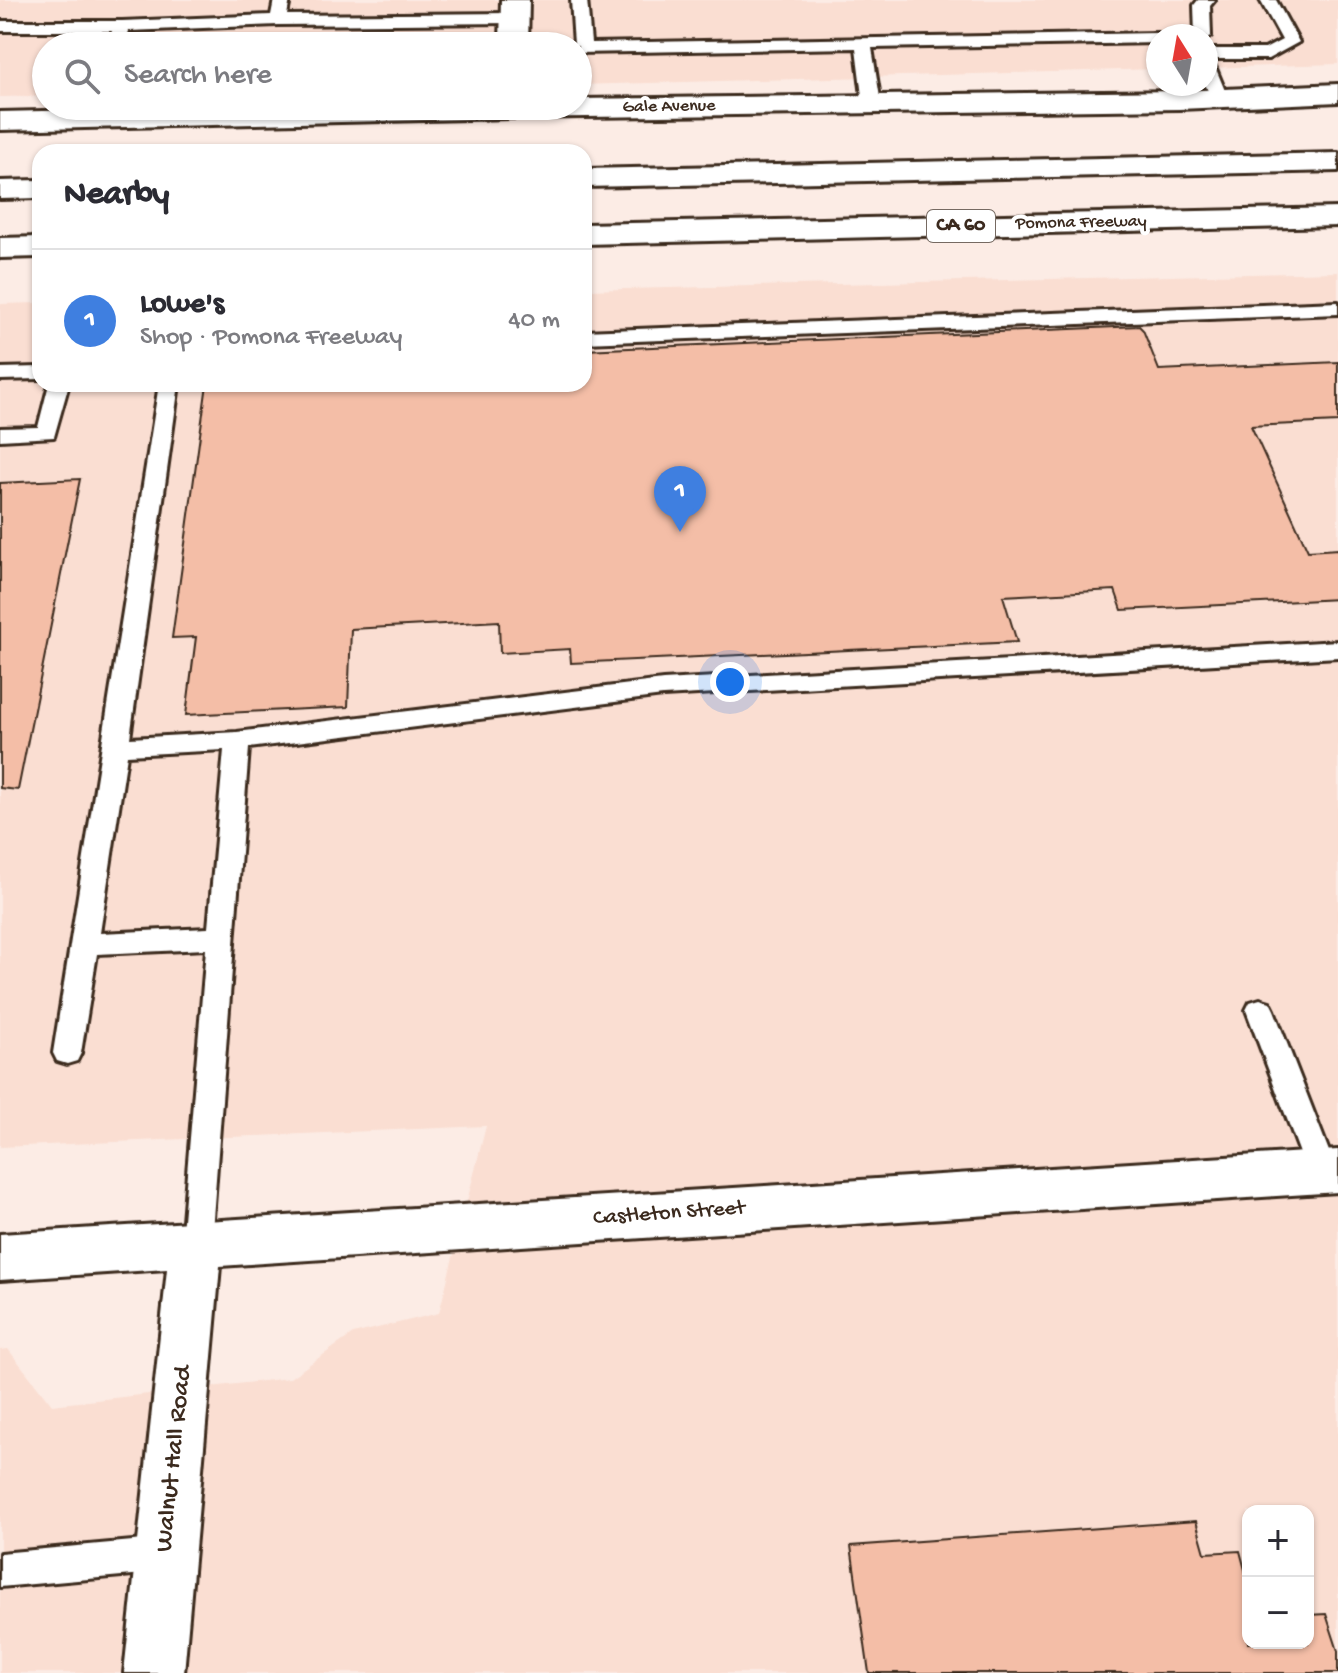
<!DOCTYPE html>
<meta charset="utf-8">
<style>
:root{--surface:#fff;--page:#f2f2f3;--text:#2b2b33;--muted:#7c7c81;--line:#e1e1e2;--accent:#b45309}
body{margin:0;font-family:"Gochi Hand",sans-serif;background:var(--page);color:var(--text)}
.controls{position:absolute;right:24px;bottom:24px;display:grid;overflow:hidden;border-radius:16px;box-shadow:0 2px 6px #0004}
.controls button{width:72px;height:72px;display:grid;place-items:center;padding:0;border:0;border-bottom:2px solid var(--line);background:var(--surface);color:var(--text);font:40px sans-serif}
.compass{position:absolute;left:1146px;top:24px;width:72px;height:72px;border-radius:50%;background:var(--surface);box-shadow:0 2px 6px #0004;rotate:349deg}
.you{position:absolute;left:730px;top:682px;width:28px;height:28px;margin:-20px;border:6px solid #fff;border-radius:50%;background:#1a73e8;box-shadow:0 0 0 12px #1a73e833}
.badge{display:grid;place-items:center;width:52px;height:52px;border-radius:50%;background:var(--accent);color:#fff;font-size:26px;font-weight:700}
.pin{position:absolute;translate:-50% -66px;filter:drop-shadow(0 2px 4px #0008)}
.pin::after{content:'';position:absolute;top:42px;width:28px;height:24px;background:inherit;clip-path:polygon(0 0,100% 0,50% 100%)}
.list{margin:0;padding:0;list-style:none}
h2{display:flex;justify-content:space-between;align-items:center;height:104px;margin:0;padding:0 32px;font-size:34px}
h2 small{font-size:26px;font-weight:400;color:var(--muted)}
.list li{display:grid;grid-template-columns:52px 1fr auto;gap:24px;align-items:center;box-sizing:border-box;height:144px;padding:0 32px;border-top:2px solid var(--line)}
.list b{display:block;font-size:30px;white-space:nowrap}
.list p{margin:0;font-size:26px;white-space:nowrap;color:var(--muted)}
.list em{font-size:26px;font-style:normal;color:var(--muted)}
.icon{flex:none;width:44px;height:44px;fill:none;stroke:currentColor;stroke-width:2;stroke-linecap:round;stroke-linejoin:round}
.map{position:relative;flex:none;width:1338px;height:1673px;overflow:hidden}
.search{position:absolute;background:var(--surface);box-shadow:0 2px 6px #0004;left:32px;top:32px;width:560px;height:88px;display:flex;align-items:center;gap:20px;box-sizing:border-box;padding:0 28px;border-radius:44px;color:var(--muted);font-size:30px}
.panel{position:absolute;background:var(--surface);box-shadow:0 2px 6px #0004;left:32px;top:144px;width:560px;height:248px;border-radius:24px}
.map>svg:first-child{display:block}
</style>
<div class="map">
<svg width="1338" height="1673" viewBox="0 0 1338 1673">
<rect width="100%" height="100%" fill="#fcece5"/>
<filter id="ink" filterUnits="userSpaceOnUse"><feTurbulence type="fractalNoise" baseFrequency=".0125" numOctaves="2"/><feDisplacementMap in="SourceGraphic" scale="16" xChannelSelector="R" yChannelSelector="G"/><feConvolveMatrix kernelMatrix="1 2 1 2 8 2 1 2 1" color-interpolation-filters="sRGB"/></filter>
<g filter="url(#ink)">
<path fill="#faded2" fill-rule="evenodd" d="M0,0h1338v64l-132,4v-32h-48v33l-580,16v-39h-532v50l-46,1z
M1338,272v1401h-1338v-323l8,-1 44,56 238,-27 63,-44 86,-21 47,-187 -486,21v-843l40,-1v81h544v-94zM1248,1511h60v132h-60z"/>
<path fill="#f4bea7" stroke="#3b2a1e" stroke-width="2" d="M1139,326l4,4 16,40 179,-8v60l-87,4 57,125 30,-2v50l-216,11 -7,-20 -112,6 14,46 -446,21 -1,-14 -70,4 -1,-32 -148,8 -3,78 -162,8 10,-78 -24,1 35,-254h377v-34z
M80,479l-62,311 -18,-2v-305z
M1196,1521l9,32 35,-2 8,30v62h60v-28l18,-1 12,37v22h-469l-18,-127z"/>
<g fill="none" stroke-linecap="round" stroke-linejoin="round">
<defs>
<path id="lane" d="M274,0h16l-3,15 227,-2 8,5 -8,5 -236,2 -149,6 -5,15h-16l4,-15h-112v-10h122l149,-6z
M571,0h16l4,43 567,-10 7,3h-7v7l-286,5 9,56 -9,5 -9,-5 -7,-56 -278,5v-7h-7l3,-2z
M1198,0h17l-5,6 1,30 -5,4v-4h-11l-1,-31z
M1260,0h16l23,42 -31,17h-62l8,5 14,34 -3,4h-12l-8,-18 1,-35h59l17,-9z
M1338,302v12l-754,29v-12z
M40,367v12l-40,1v-12z
M49,384h20l-15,53 -54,3v-12l38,-1z
M159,384h20l-49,354 107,-6 426,-52 675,-39v16l-675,39 -414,52 -38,496 -4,9 -11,4 -11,-4 -4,-9 25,-295 -109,5 -16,99 -4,8 -10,3 -10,-3 -4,-8zM224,750l-16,178 -108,5 27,-178z
M1260,999l10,3 4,8 63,162 -4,9 -11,4 -11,-4 -4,-9 -61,-162 4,-8z
M166,1538l12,5 5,12 -5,12 -12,5 -166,15v-34z"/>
<path id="street" d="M501,0h28l-1,46h-28z"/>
<path id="secondary" d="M1338,84v18l-159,7 -668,9 -511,12v-18l263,-6h315v-7l601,-8z
M1338,1150v42l-1118,74 -36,407h-60l43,-404 -167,11v-46z"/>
<path id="highway" d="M1338,153v18l-754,16v-18z
M40,180v18l-40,1v-18z
M1338,208v18l-754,18v-20z
M40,237v20l-40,1v-20z"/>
</defs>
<use href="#lane" stroke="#3b2a1e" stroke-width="6"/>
<use href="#street" stroke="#3b2a1e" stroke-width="6"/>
<use href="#secondary" stroke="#3b2a1e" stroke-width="6"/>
<use href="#highway" stroke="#3b2a1e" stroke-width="6"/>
<use href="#lane" fill="#fff" fill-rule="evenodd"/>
<use href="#street" fill="#fff" fill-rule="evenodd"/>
<use href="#secondary" fill="#fff" fill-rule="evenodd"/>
<use href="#highway" fill="#fff" fill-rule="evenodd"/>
</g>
</g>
<g text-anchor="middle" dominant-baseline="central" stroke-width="8" stroke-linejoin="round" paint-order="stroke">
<g font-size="18" fill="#3b2a1e" stroke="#fff">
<text transform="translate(669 107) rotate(-1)">Gale Avenue</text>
<text transform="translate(1081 223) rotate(-1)">Pomona Freeway</text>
</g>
<rect fill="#fff" stroke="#766a62" stroke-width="2" x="927" y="210" width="68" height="32" rx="6"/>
<g font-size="20" font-weight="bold" fill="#3b2a1e">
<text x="961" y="226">CA 60</text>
</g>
<g font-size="22" fill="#3b2a1e" stroke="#fff">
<text transform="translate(669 1214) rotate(-4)">Castleton Street</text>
</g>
<g font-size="26" fill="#3b2a1e" stroke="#fff">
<text transform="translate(175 1459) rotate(-84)">Walnut Hall Road</text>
</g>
</g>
</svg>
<div class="controls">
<button>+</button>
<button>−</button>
</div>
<svg class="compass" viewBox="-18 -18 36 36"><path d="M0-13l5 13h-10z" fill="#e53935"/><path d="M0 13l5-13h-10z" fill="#7c7c81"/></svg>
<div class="you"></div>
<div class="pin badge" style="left:680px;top:532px;background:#3f7fe0">1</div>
<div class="search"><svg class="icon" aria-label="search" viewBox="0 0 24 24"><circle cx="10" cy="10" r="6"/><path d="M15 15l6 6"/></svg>Search here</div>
<section class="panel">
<h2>Nearby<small></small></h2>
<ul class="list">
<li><span class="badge" style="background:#3f7fe0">1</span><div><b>Lowe's</b><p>Shop · Pomona Freeway</p></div><em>40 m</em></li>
</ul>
</section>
</div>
